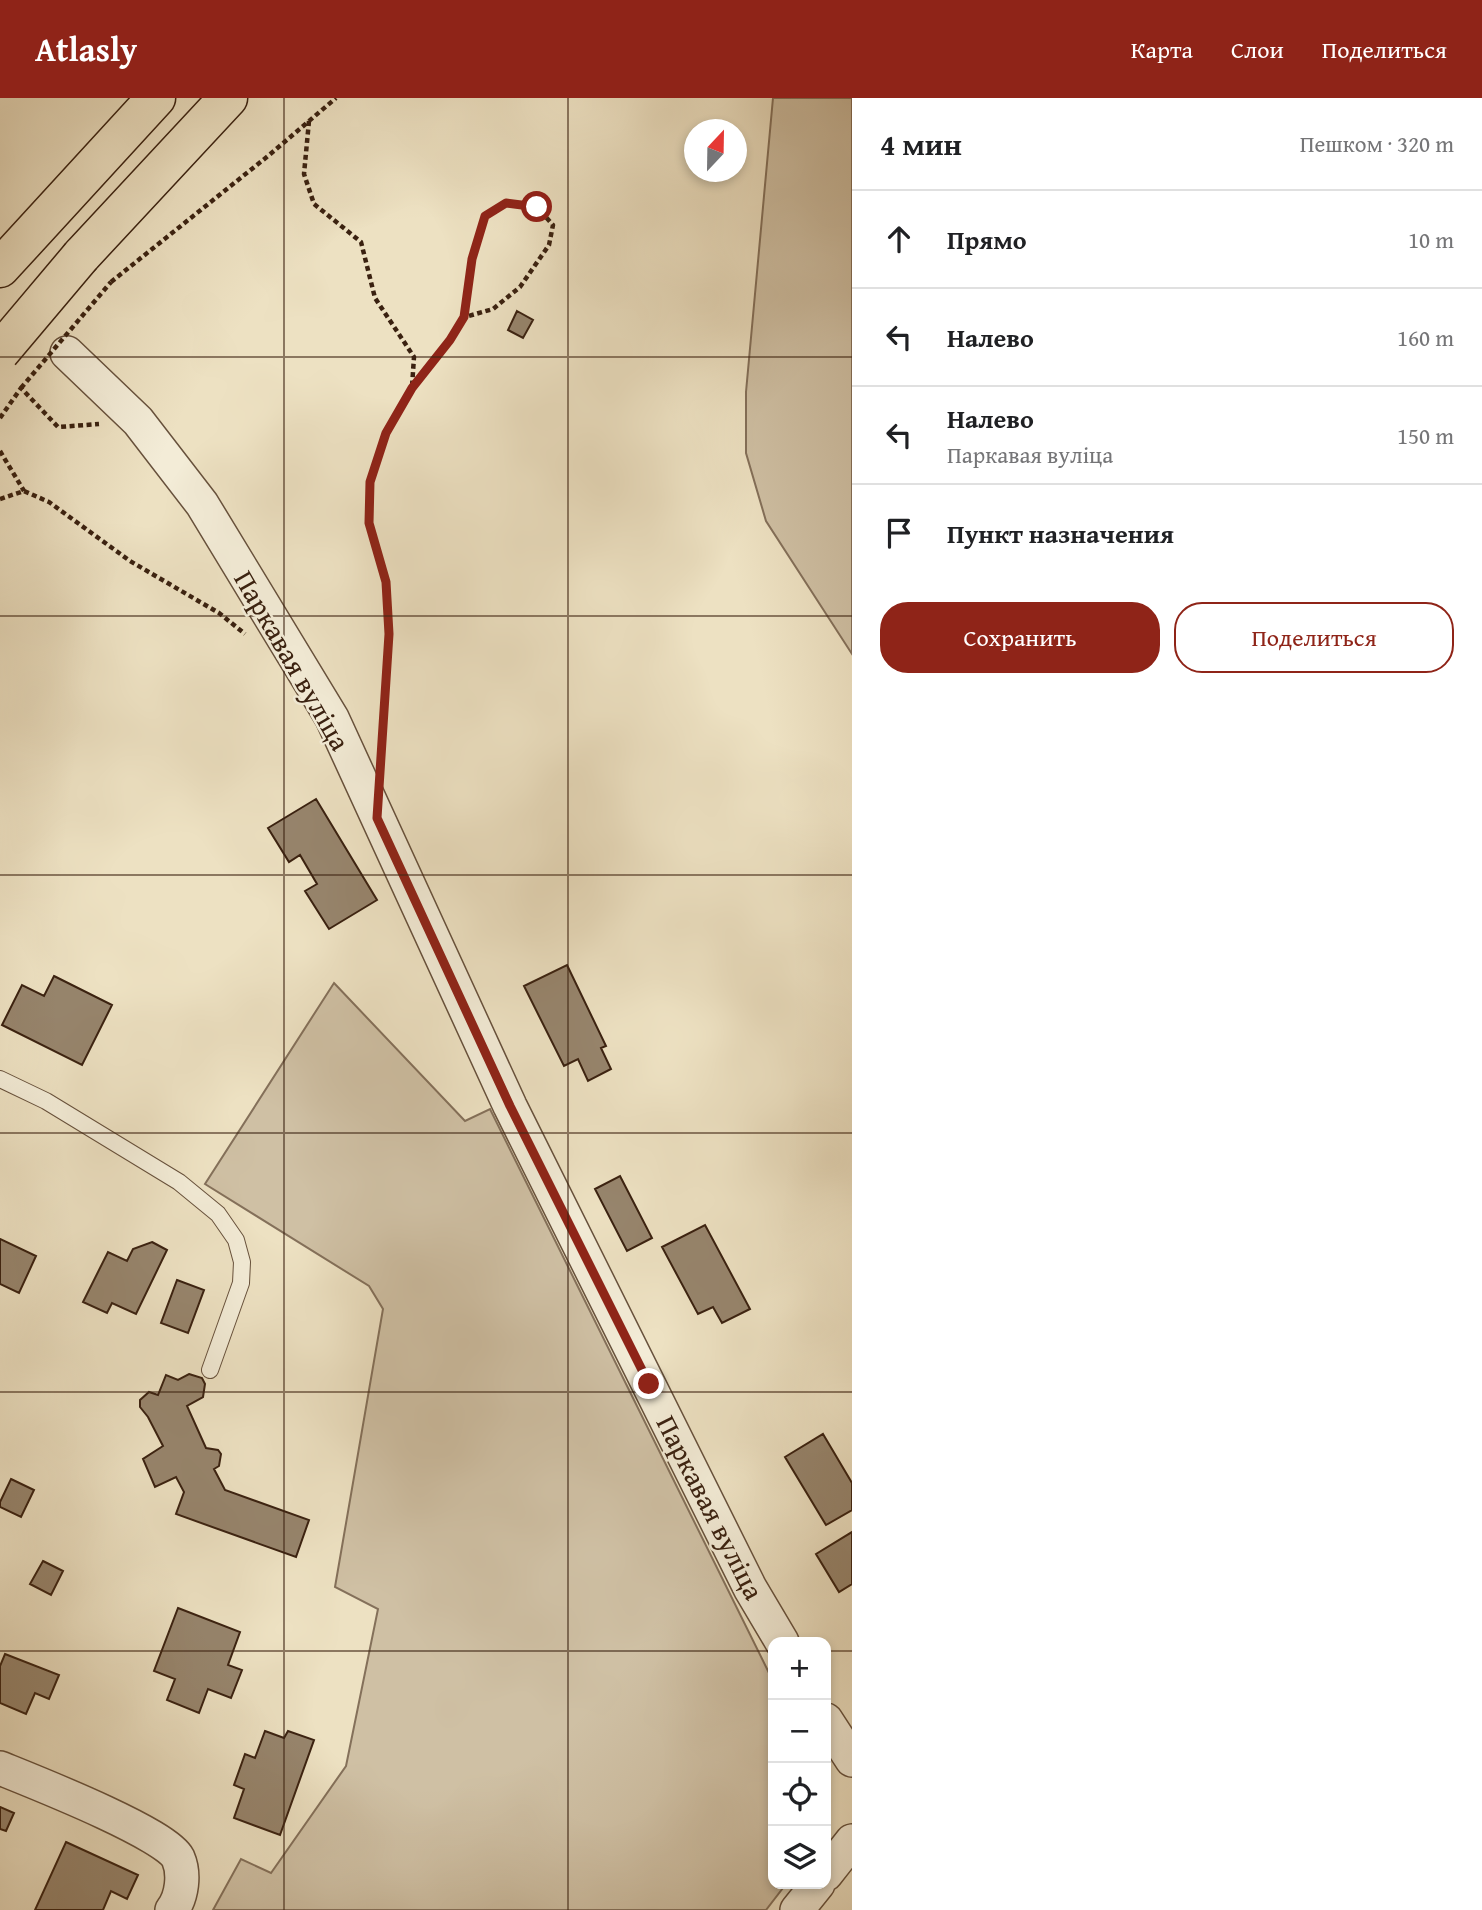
<!DOCTYPE html>
<html lang="ru">
<meta charset="utf-8">
<style>
:root{--surface:#fff;--page:#f6f6f6;--text:#202124;--muted:#757577;--line:#e0e0e0;--accent:#8f2418}
body{margin:0;font-family:"Gentium Book Plus",serif;background:var(--page);color:var(--text)}
.controls{position:absolute;right:21px;bottom:21px;display:grid;overflow:hidden;border-radius:14px;box-shadow:0 4px 10px #0003}
.controls button{width:63px;height:63px;display:grid;place-items:center;padding:0;border:0;border-bottom:2px solid var(--line);background:var(--surface);color:var(--text);font:35px sans-serif}
.compass{position:absolute;left:684px;top:21px;width:63px;height:63px;border-radius:50%;background:var(--surface);box-shadow:0 4px 10px #0003;rotate:22deg}
.stop{position:absolute;width:21px;height:21px;margin:-16px;border:5px solid #8f2418;border-radius:50%;background:#fff}
.stop.end{background:#8f2418;border-color:#fff;box-shadow:0 2px 7px #0008}
.list{margin:0;padding:0;list-style:none}
h2{display:flex;justify-content:space-between;align-items:center;height:91px;margin:0;padding:0 28px;font-size:30px}
h2 small{font-size:23px;font-weight:400;color:var(--muted)}
.list li{display:grid;grid-template-columns:46px 1fr auto;gap:21px;align-items:center;box-sizing:border-box;height:98px;padding:0 28px;border-top:2px solid var(--line)}
.list b{display:block;font-size:26px;white-space:nowrap}
.list p{margin:0;font-size:23px;white-space:nowrap;color:var(--muted)}
.list em{font-size:23px;font-style:normal;color:var(--muted)}
.actions{display:flex;gap:14px;padding:21px 28px}
.actions a{flex:1;padding:16px 0;border:2px solid var(--accent);border-radius:28px;text-align:center;font-size:24px;color:var(--accent)}
.actions .main{background:var(--accent);color:#fff}
.icon{flex:none;width:38px;height:38px;fill:none;stroke:currentColor;stroke-width:2;stroke-linecap:round;stroke-linejoin:round}
.map{position:relative;flex:none;width:852px;height:1812px;overflow:hidden}
header{display:flex;align-items:center;gap:42px;box-sizing:border-box;height:98px;padding:0 35px;background:var(--accent);color:#fff}
header strong{font-size:33px}
nav{display:flex;gap:38px;margin-inline-start:auto;font-size:24px}
main{display:flex}
aside{flex:1;background:var(--surface)}
.map>svg:first-child{display:block}
</style>
<header>
<strong>Atlasly</strong>
<nav><a>Карта</a><a>Слои</a><a>Поделиться</a></nav>
</header>
<main>
<div class="map">
<svg width="852" height="1812" viewBox="0 0 852 1812">
<rect width="100%" height="100%" fill="#ede1c2"/>
<filter id="stains"><feTurbulence type="fractalNoise" baseFrequency=".00286" numOctaves="4"/><feColorMatrix values="0 0 0 0 .2 0 0 0 0 .09 0 0 0 0 .02 0 0 0 .5 -.17"/></filter>
<radialGradient id="worn" r=".72"><stop offset=".6" stop-color="#630" stop-opacity="0"/><stop offset="1" stop-color="#630" stop-opacity=".3"/></radialGradient>
<path fill="#cfc0a4" stroke="#84705a" stroke-width="2" d="M773,0h79v556l-86,-133 -20,-68v-61z
M334,885l131,138 25,-12 283,572v203h13l-20,26h-553l28,-51 30,14 75,-107 32,-157 -43,-22 48,-278 -14,-23 -164,-102z"/>
<path fill="#97856d" stroke="#3a2110" stroke-width="2" d="M517,213l16,9 -10,18 -15,-8z
M316,701l61,101 -48,29 -24,-38 12,-7 -17,-29 -11,7 -21,-34z
M567,867l39,81 -5,2 10,21 -23,12 -10,-22 -14,7 -40,-80z
M54,878l58,29 -30,60 -80,-40 20,-40 22,11z
M620,1078l32,62 -25,13 -32,-62z
M705,1127l45,84 -28,14 -9,-16 -15,7 -36,-67z
M0,1141l36,17 -17,37 -19,-9z
M152,1144l15,8 -31,64 -24,-11 -5,10 -24,-11 25,-50 19,9 6,-12z
M177,1182l27,10 -16,43 -27,-10z
M189,1276l13,4 3,6 -2,13 -16,9 19,42 12,2 3,4 -2,12 -5,3 11,21 84,30 -13,37 -120,-43 8,-22 -8,-15 -21,10 -12,-28 20,-13 -15,-29 -8,-10v-7l9,-8 9,3 8,-20 12,5z
M823,1336l29,49v27l-26,15 -41,-68z
M11,1381l23,11 -13,27 -21,-10v-5z
M852,1434v52l-13,8 -23,-38z
M43,1463l20,10 -12,24 -21,-11z
M178,1510l62,24 -12,33 14,5 -11,28 -23,-9 -9,24 -32,-13 8,-21 -21,-8z
M5,1556l54,21 -10,24 -14,-6 -9,21 -26,-11v-37z
M265,1633l19,7 4,-7 26,9 -34,95 -46,-17 10,-29 -10,-4 11,-31 10,4z
M0,1709l14,6 -8,18 -6,-2z
M66,1744l72,33 -11,24 -16,-8 -8,19h-68z"/>
<g fill="none" stroke-linecap="round" stroke-linejoin="round">
<defs>
<path id="service" d="M0,981l46,22 133,81 39,32 18,26 6,22 -1,21 -31,87"/>
<path id="minor" d="M67,255l71,68 64,83 130,214 178,388 240,482 32,54
M826,1622l26,40
M0,1670c32,13 165,65 178,90 7,16 4,39 -6,52
M826,1776l26,-33
M797,1812l21,-26"/>
<path id="trunk" d="M81,158l147,-158
M0,170l156,-170"/>
</defs>
<use href="#service" stroke="#67513c" stroke-width="18"/>
<use href="#minor" stroke="#67513c" stroke-width="36"/>
<use href="#trunk" stroke="#3a2110" stroke-width="41"/>
<path stroke="#3a2110" stroke-width="4.5" stroke-dasharray="5 3.5" stroke-linecap="butt" d="M309,23l-5,53 10,30 47,38 14,56 39,59 -2,30
M111,184l157,-126 68,-58
M0,320l21,-30 37,39 41,-3
M0,353l24,40
M0,401l24,-8 25,11 81,59 89,52 26,21
M382,653l7,-117 -3,-52 -17,-59 1,-41 16,-49 26,-45 38,-48 15,-23 7,-58 13,-43 21,-13 31,4 16,18 -4,20 -29,42 -27,22 -28,8"/>
<use href="#service" stroke="#f3ecd7" stroke-width="16"/>
<use href="#minor" stroke="#f3ecd7" stroke-width="33"/>
<use href="#trunk" stroke="#ede1c2" stroke-width="38"/>
<defs>
<path id="trunk-bridge" d="M0,254l81,-96"/>
</defs>
<use href="#trunk-bridge" stroke="#3a2110" stroke-width="41" stroke-linecap="butt"/>
<path stroke="#3a2110" stroke-width="4.5" stroke-dasharray="5 3.5" stroke-linecap="butt" d="M21,290l90,-106"/>
<use href="#trunk-bridge" stroke="#ede1c2" stroke-width="38"/>
</g>
<g fill="none" stroke-linecap="round" stroke-linejoin="round">
<path stroke="#8f2418" stroke-width="9" d="M537,109l-31,-4 -21,13 -13,43 -8,58 -14,23 -38,48 -26,45 -16,49 -1,41 17,59 3,52 -12,184 133,288 139,278"/>
</g>
<path fill="none" stroke="#3a2110" stroke-width="2" stroke-opacity="0.55" d="M284,0v1812M568,0v1812M0,259h852M0,518h852M0,777h852M0,1035h852M0,1294h852M0,1553h773M826,1553h26"/>
<g text-anchor="middle" dominant-baseline="central" stroke-width="5" stroke-linejoin="round" paint-order="stroke">
<g font-size="28" fill="#3a2110" stroke="#f3ecd7">
<text transform="translate(293 562) rotate(60)">Паркавая вуліца</text>
<text transform="translate(711 1409) rotate(63)">Паркавая вуліца</text>
</g>
</g>
<rect width="100%" height="100%" filter="url(#stains)"/>
<rect width="100%" height="100%" fill="url(#worn)"/>
</svg>
<div class="controls">
<button>+</button>
<button>−</button>
<button><svg class="icon" aria-label="locate" viewBox="0 0 24 24"><circle cx="12" cy="12" r="6"/><path d="M12 2v4M12 18v4M2 12h4M18 12h4"/></svg></button>
<button><svg class="icon" aria-label="layers" viewBox="0 0 24 24"><path d="M12 4l9 5-9 5-9-5zM3 14l9 5 9-5"/></svg></button>
</div>
<svg class="compass" viewBox="-18 -18 36 36"><path d="M0-13l5 13h-10z" fill="#e53935"/><path d="M0 13l5-13h-10z" fill="#757577"/></svg>
<div class="stop" style="left:537px;top:109px"></div>
<div class="stop end" style="left:649px;top:1286px"></div>
</div>
<aside>
<h2>4 мин<small>Пешком · 320 m</small></h2>
<ul class="list">
<li><svg class="icon" aria-label="ahead" viewBox="0 0 24 24"><path d="M12 20V5M6 11l6-6 6 6"/></svg><div><b>Прямо</b></div><em>10 m</em></li>
<li><svg class="icon" aria-label="left" viewBox="0 0 24 24"><path d="M17 20v-9H6M10 6l-5 5 5 5"/></svg><div><b>Налево</b></div><em>160 m</em></li>
<li><svg class="icon" aria-label="left" viewBox="0 0 24 24"><path d="M17 20v-9H6M10 6l-5 5 5 5"/></svg><div><b>Налево</b><p>Паркавая вуліца</p></div><em>150 m</em></li>
<li><svg class="icon" aria-label="arrive" viewBox="0 0 24 24"><path d="M6 21V4h12l-3 4 3 4H6"/></svg><div><b>Пункт назначения</b></div></li>
</ul>
<div class="actions"><a class="main">Сохранить</a><a>Поделиться</a></div>
</aside>
</main>
